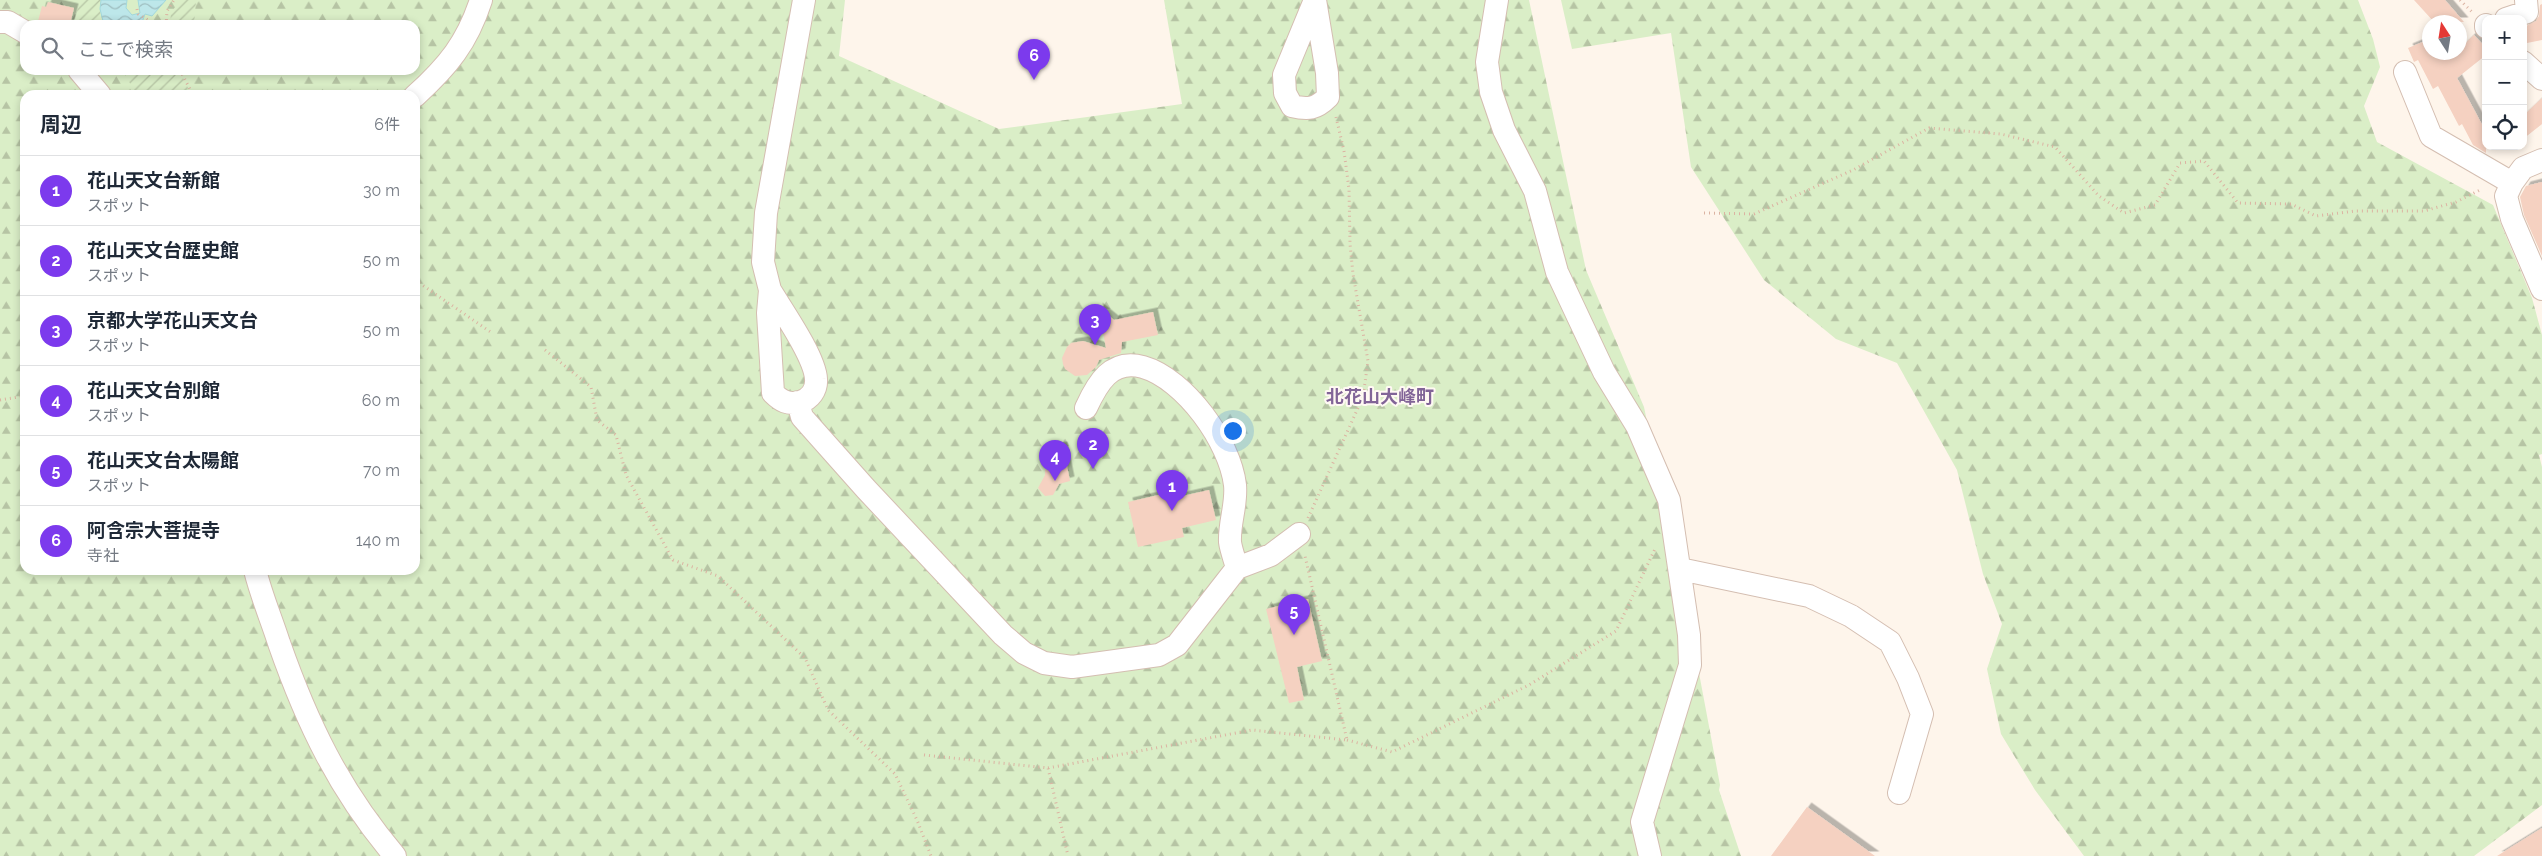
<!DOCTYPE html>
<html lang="ja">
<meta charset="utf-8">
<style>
:root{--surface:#fff;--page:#f6f6f7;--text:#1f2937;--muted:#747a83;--line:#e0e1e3;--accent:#7c3aed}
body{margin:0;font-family:Raleway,"Noto Sans JP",sans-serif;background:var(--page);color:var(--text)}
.controls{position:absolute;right:15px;top:15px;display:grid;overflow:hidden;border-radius:10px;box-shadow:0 2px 8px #0003}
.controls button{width:45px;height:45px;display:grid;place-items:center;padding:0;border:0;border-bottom:1px solid var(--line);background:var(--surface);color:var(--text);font:25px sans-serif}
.compass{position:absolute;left:2422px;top:15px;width:45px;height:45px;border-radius:50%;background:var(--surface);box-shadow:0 2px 8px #0003;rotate:348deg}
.you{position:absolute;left:1232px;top:430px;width:18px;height:18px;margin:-12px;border:4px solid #fff;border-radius:50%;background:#1a73e8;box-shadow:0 0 0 8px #1a73e833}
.badge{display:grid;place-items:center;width:32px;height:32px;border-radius:50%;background:var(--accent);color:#fff;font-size:16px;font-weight:700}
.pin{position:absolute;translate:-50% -41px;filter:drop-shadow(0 1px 2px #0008)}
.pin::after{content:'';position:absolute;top:26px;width:18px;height:15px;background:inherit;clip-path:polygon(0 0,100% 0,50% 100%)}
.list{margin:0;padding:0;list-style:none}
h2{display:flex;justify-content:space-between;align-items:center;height:65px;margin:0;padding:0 20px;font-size:21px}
h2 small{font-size:16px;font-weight:400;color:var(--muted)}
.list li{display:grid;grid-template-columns:32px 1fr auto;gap:15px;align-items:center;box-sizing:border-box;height:70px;padding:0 20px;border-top:1px solid var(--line)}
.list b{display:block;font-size:19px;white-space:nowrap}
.list p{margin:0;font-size:16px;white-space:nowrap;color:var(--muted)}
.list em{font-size:16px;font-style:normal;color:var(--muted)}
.icon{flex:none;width:28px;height:28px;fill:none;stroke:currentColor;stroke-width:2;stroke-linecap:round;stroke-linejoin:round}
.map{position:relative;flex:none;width:2542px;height:856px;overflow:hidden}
.search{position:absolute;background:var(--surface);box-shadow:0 2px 8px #0003;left:20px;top:20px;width:400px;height:55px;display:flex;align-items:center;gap:12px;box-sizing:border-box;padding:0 18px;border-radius:15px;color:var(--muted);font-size:19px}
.panel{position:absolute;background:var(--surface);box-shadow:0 2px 8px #0003;left:20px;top:90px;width:400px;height:485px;border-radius:15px}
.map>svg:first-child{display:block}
</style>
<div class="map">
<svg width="2542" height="856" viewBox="0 0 2542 856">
<defs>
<pattern id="forest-firs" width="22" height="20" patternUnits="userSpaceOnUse" patternTransform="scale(1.25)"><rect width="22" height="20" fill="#daeec7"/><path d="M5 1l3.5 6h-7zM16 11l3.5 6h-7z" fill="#b6c4a4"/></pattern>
<pattern id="garden-furrows" width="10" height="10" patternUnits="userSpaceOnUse" patternTransform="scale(1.25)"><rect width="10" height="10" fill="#daeec7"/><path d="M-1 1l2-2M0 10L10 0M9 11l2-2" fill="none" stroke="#b6c4a4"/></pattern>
<pattern id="water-waves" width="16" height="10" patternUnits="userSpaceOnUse" patternTransform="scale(1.25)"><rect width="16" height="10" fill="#bde7ea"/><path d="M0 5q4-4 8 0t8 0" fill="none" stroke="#9fbec0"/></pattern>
<filter id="shadow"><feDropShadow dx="4.5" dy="-4.5" stdDeviation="0" flood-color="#0004"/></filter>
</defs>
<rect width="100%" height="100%" fill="#fef5eb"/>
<path fill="url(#forest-firs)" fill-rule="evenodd" d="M0,0h845l-6,56 160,73 183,-25 -18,-104h365l57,270 58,137 49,234 27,144 -1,5 22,66h-1741zM25,25h390v45h-390zM25,95h390v475h-390z
M1561,0h797l15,39 7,28 -16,39 13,36 116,63 39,93 10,37v119l-3,1 3,12v338l-68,51h-390l-49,-66 -34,-56 -14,-65 15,-45 -19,-50 -26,-104 -60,-107 -61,-24 -72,-59 -73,-113 -20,-134 -99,16z"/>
<path fill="url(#garden-furrows)" d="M81,0h20l-2,9 5,16h-25l-6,-2z
M180,0h16l-2,25h-24l1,-12z
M122,70h57l12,24 -54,1z"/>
<path fill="url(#water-waves)" stroke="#a2d8dc" d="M101,0h26l-1,8 6,7 8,-2 -2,-13h28l-14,16 -7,-2 -4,11h-37l-4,-16z"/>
<path fill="#f5d1c1" filter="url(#shadow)" d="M2414,0h31l19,22h-30z
M48,2l26,6 -4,16 -33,1 5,-19 4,1z
M2542,4v36l-15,3 -3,-16 12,-6 3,-5 1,-11z
M2474,35l12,13v7l-29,23 29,54v21l-13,-8 -11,-21 -3,2 -21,-40 -5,3 -15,-29 -4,2 -6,-14 22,-9v13h30v-4z
M2542,98v26l-19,15v-23z
M2542,182v74l-18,-41 -4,-18 6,-11z
M1098,307l16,13 39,-8 5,23 -36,7 -1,11 -22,7 -3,7 -9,8 -12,1 -10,-7 -2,-5 -1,-6 5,-11 4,-4 12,-2 23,7z
M1063,446l7,35 -11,3 -6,11 -8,1 -7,-8 7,-13v-5h2l-4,-20z
M1209,490l7,30 -34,8 2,9 -46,10 -10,-45 48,-11 2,6z
M1308,599l14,62 -25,6 7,33 -15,3 -23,-94z
M1807,807l68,49h-104z
M2542,828v28h-45z"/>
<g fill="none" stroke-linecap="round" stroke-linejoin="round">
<defs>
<path id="minor" d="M1315,0l-31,75 1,18 7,13c16,4 24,3 36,-9l-1,-24 -12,-73
M1497,0l-10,62 4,30 13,38 31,61 22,81 47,100 33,54 32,74 20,135 1,30 -48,157 8,34
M2506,19l21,-7 -1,-12
M0,22h8l17,10
M2486,25v2
M2523,62l19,17
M79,70l21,25
M2405,72l26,64 81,47
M415,96c33,-30 52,-53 66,-96
M2542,160l-19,8 -11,15 -6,13 6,23 30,70
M770,290c12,20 45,67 46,89 1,11 -6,20 -16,23 -12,3 -19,-1 -27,-9l-5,-80 2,-23 -7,-28 3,-49 38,-213
M798,402l4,15 64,72 137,146 21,18 20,10 28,4 87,-12 18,-10 60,-77 34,-13 28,-21
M1086,408c11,-24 25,-50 57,-41 42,12 87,75 92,118 2,19 -6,38 -5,57 1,8 5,18 7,26
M1680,569l129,27 42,20 39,26 18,36 14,36 -23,79
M255,570c6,25 16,48 24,73 28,80 60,147 116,213"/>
</defs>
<use href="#minor" stroke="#d4beb1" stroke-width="24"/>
<path stroke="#dbb3a2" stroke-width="3" stroke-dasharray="1 4" stroke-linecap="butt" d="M2460,0l12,12
M137,9l1,5 12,7 1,4
M166,25l1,-14 7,-11
M180,70l13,25
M1704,213l50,1 99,-44 76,-42 72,6 54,13 44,49 25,17 31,-8 25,-42 24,-2 34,42 53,1 25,12 39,-5h69l32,-9 26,-13
M415,280l77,53
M545,350l46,37 6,33 19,15 10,40 47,85 45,16 87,82 23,52 67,64 22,46 14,36
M0,400l25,-4
M1308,518l55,-121 5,-36 -15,-87 -3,-30 -1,-55 -5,-38 -8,-34
M1347,740l45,12 137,-67 87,-54 39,-82
M924,755l124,13 20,88
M1048,768l204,-38 95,10 -42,-184"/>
<use href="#minor" stroke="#fff" stroke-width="22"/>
</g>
<g text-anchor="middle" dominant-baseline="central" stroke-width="4" stroke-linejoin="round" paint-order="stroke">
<g font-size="18" font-weight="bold" fill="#816497" stroke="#fff9f3">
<text x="1380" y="396">北花山大峰町</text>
</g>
</g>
</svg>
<div class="controls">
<button>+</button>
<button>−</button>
<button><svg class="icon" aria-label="locate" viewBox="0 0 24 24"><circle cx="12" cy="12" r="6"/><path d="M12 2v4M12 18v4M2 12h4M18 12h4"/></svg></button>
</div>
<svg class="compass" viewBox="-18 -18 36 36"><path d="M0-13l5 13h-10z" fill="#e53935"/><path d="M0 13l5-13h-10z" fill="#747a83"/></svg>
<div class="you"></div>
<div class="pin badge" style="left:1172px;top:511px">1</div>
<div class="pin badge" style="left:1093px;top:469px">2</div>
<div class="pin badge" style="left:1095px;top:345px">3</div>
<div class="pin badge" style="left:1055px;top:481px">4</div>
<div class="pin badge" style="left:1294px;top:635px">5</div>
<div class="pin badge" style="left:1034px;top:80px">6</div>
<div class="search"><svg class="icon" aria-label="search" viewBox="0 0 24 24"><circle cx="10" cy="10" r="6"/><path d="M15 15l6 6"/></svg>ここで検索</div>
<section class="panel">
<h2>周辺<small>6件</small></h2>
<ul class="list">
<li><span class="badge">1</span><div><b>花山天文台新館</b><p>スポット</p></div><em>30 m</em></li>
<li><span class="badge">2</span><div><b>花山天文台歴史館</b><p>スポット</p></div><em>50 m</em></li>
<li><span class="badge">3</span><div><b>京都大学花山天文台</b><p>スポット</p></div><em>50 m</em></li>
<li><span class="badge">4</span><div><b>花山天文台別館</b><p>スポット</p></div><em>60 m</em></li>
<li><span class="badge">5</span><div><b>花山天文台太陽館</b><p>スポット</p></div><em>70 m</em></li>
<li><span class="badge">6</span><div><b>阿含宗大菩提寺</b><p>寺社</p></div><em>140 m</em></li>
</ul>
</section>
</div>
